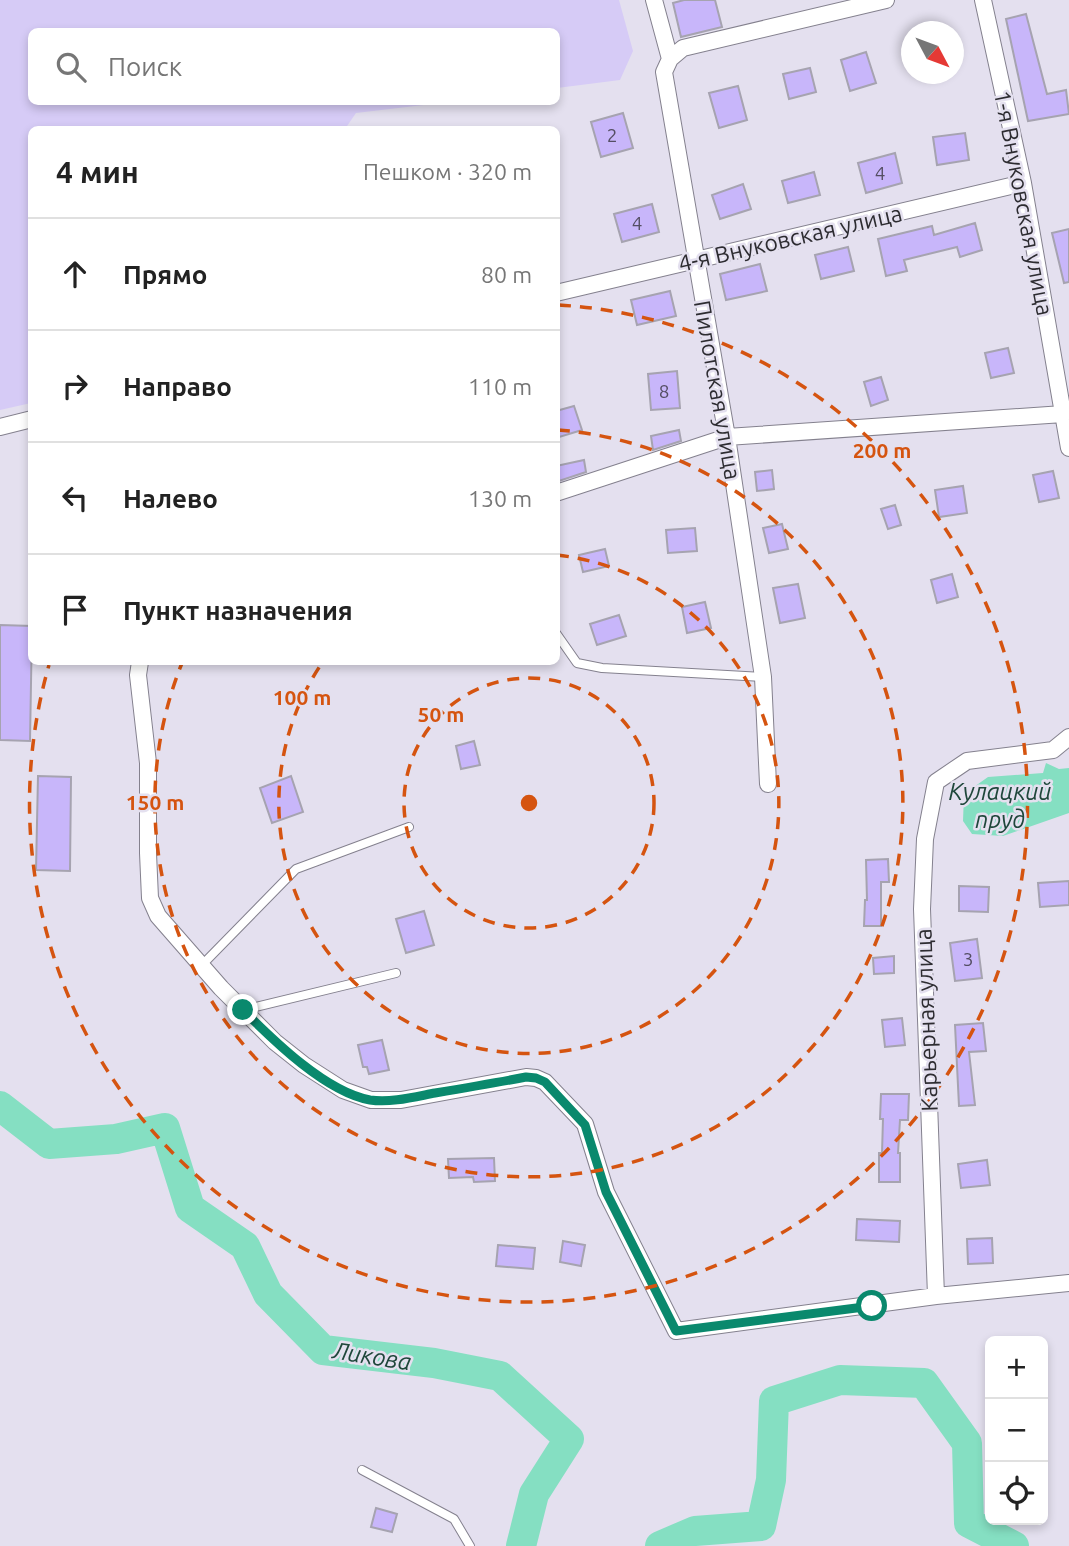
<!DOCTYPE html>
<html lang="ru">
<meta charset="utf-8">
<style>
:root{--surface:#fff;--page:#f2f2f2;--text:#222;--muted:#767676;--line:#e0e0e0}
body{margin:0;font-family:Ubuntu,sans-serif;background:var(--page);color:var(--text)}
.controls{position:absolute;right:21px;bottom:21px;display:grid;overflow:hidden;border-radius:10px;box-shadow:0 4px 10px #0003}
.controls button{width:63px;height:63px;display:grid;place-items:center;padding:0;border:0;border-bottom:2px solid var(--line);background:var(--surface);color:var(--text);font:35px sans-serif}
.compass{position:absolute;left:901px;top:21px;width:63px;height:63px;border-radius:50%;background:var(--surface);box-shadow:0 4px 10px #0003;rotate:131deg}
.stop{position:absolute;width:21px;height:21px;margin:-16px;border:5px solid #0a896d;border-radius:50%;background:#fff}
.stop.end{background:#0a896d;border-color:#fff;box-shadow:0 2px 7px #0008}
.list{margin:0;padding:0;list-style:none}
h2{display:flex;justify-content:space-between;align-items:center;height:91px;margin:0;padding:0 28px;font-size:30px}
h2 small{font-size:23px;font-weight:400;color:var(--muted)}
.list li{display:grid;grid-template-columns:46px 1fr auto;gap:21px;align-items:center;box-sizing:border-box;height:112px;padding:0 28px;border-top:2px solid var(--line)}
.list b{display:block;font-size:26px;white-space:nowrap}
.list em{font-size:23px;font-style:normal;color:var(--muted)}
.icon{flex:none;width:38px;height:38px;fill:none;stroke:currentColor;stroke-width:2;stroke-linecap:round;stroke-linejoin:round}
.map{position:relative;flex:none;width:1069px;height:1546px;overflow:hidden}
.search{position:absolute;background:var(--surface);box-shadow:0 4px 10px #0003;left:28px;top:28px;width:532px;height:77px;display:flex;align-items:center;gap:18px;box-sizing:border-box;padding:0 24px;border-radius:10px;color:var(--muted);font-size:26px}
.panel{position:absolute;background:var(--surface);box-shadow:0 4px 10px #0003;left:28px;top:126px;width:532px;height:539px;border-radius:10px}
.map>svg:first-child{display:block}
</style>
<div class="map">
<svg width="1069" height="1546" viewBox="0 0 1069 1546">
<rect width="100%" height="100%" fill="#e4e0ef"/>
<path fill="#d6cbf6" d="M0,0h619l14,51 -13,29 -63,8 -1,-56h-524v70h417l-93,11 -11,16 -221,1 -6,-3 -11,3h-75l-1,273 -31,7z"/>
<path fill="#85dfc2" d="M1046,763l13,6 10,-1v45l-66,23 -31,-2 -9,-13 1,-27 24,-17 55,-4z"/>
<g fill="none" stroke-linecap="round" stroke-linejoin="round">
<path stroke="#85dfc2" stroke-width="30" d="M0,1106l49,38 67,-5 49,-11 25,80 55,38 23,48 55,56 111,13 66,13 69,63 -35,55 -13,52
M660,1546l35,-15 66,-5 10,-46 3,-79 66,-21 84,3 43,60 2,80 45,23"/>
</g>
<path fill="#c8b6fa" stroke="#a6a3b0" stroke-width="2" d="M684,0h31l7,27 -41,10 -8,-34z
M1026,14l21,80 19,-4 3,24 -41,7 -22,-102z
M866,52l10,31 -26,8 -9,-31z
M810,68l6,24 -27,7 -6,-25z
M738,86l9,34 -28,8 -10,-35z
M623,113l10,35 -32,9 -10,-35z
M965,133l4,27 -32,5 -4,-28z
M895,153l7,30 -36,10 -8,-30z
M814,172l6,23 -32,8 -6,-22z
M743,184l8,25 -31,10 -8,-24z
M652,204l7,28 -37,10 -8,-28z
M975,223l7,27 -22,7 -3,-10 -53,13 3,11 -21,5 -8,-37 54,-13 2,9z
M1069,229v53l-5,1 -12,-50z
M848,247l6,24 -33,8 -6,-24z
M760,264l7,27 -41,9 -6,-26z
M670,291l6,25 -39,9 -6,-25z
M1008,348l6,25 -23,5 -6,-25z
M677,371l3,37 -29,2 -3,-36z
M881,377l7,23 -17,6 -7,-24z
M574,406l8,24 -26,8v-27z
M679,430l2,11 -28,9 -2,-14z
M584,460l2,12 -27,9 -3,-15z
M772,470l2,19 -17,2 -2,-19z
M1053,471l6,27 -20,4 -6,-27z
M963,486l4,27 -28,4 -4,-27z
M895,505l6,20 -13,4 -7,-20z
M782,524l6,25 -19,4 -6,-25z
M695,528l2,23 -29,2 -2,-23z
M605,549l4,17 -26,6 -4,-17z
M952,574l6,23 -21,6 -6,-23z
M798,584l7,34 -25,5 -7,-35z
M705,602l6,26 -24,5 -5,-26z
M619,615l7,21 -29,9 -7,-21z
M0,625l32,1 -2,115 -30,-1z
M474,741l6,24 -19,4 -5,-23z
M38,776l33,1 -1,94 -34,-1z
M291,776l12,36 -31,11 -12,-35z
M888,859l1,23h-8v44h-17l1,-26h2l-1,-40z
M1069,881v24l-29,2 -2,-24z
M959,886l30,1 -1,25 -29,-1z
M424,911l10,34 -28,8 -10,-34z
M977,939l5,39 -27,3 -5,-38z
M894,956v17l-20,1 -1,-16z
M902,1018l3,27 -20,2 -3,-27z
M983,1023l3,28 -17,1 6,53 -16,1 -4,-81z
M382,1040l7,30 -20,4 -2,-7h-4l-5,-22z
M881,1094h28l-1,26h-8l-2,33h2v29h-21v-29h3l1,-34h-3z
M494,1158l1,23 -21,1 -1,-5 -24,1 -1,-19z
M987,1160l3,25 -29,3 -3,-24z
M857,1219l43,2 -1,21 -43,-2z
M992,1238l1,25 -25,1 -1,-25z
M563,1241l22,4 -4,21 -21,-4z
M498,1245l37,3 -2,21 -37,-3z
M376,1508l21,6 -5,18 -21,-5z"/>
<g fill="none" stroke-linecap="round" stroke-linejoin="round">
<defs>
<path id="lane" d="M556,633l21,30 25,5 161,9
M202,965l94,-96 113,-42
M243,1010l153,-37
M362,1470l92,49 16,27"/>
<path id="street" d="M654,0l16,59 -6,13 63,365 36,240 5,107
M983,0l40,183 46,265
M670,59l13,-11 203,-48
M556,293l467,-110
M0,427l32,-8
M556,493l171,-56 336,-23
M140,662l-2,13 10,88v90l2,45 8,18 63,72 54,54 29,23 39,25 28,10h30l125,-23 10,1 9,4 40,42 21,68 70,139 260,-35 133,-13
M936,1296l-14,-387 3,-70 11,-57 31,-21 86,-11 16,-13"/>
</defs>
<use href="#lane" stroke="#84818e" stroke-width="10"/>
<use href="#street" stroke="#84818e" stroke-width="18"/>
<use href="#lane" stroke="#fff" stroke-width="8"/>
<use href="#street" stroke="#fff" stroke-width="16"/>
</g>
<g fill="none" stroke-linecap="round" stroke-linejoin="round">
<path stroke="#0a896d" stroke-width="9" d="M243,1010c31,31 83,82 127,90 21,3 44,-3 65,-7 30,-5 60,-10 91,-16l10,1 9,4 40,43 21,67 70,139 196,-25"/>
</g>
<g fill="none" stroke="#d55410" stroke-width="3.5" stroke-dasharray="12 9">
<circle cx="529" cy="803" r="125"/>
<path d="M557 555A250 250 0 1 1 322 663"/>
<path d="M558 430A374 374 0 1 1 182 663"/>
<path d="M559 305A499 499 0 1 1 49 665"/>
</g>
<g text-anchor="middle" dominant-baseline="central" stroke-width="5" stroke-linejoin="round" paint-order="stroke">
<g font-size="19" fill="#544e63">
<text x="612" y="135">2</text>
<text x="880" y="173">4</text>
<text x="637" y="223">4</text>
<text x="664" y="391">8</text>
<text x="968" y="959">3</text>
</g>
<g font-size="23" fill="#2d2c31" stroke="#e4e0ef">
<text transform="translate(1024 203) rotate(79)">1-я Внуковская улица</text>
<text transform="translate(790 238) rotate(-13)">4-я Внуковская улица</text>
<text transform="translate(718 390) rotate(80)">Пилотская улица</text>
<text transform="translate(926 1020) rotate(-92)">Карьерная улица</text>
</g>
<g font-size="24" font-style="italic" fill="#1f473b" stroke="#e4e0ef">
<text x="1000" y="791">Кулацкий<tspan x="1000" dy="28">пруд</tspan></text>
<text transform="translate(372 1356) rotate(9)">Ликова</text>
</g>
</g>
<circle cx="529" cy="803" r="10" fill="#d55410" stroke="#e4e0ef" stroke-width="3.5"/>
<g font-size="21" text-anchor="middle" font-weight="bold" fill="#d55410" stroke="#e4e0ef" stroke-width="5" stroke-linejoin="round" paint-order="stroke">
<text x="882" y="458">200 m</text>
<text x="302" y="705">100 m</text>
<text x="441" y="722">50 m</text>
<text x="155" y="810">150 m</text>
</g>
</svg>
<div class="controls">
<button>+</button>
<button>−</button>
<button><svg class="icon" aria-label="locate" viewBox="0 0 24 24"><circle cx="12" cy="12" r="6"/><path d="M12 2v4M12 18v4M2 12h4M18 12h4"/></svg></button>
</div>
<svg class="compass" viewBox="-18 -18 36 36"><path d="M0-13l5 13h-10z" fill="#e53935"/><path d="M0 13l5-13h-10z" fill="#767676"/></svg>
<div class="stop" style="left:872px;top:1306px"></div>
<div class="stop end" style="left:243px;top:1010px"></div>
<div class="search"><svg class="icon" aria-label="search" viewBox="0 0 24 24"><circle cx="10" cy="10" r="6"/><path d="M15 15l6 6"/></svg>Поиск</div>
<section class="panel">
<h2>4 мин<small>Пешком · 320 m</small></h2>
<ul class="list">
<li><svg class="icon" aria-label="ahead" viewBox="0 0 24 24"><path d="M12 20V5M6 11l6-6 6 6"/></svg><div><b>Прямо</b></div><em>80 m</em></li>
<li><svg class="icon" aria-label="right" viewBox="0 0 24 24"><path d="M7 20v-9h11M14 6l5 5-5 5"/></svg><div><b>Направо</b></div><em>110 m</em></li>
<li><svg class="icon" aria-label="left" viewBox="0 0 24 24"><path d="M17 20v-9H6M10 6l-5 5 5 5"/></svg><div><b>Налево</b></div><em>130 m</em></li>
<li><svg class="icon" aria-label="arrive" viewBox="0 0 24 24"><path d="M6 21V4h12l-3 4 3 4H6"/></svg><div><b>Пункт назначения</b></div></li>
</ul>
</section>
</div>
